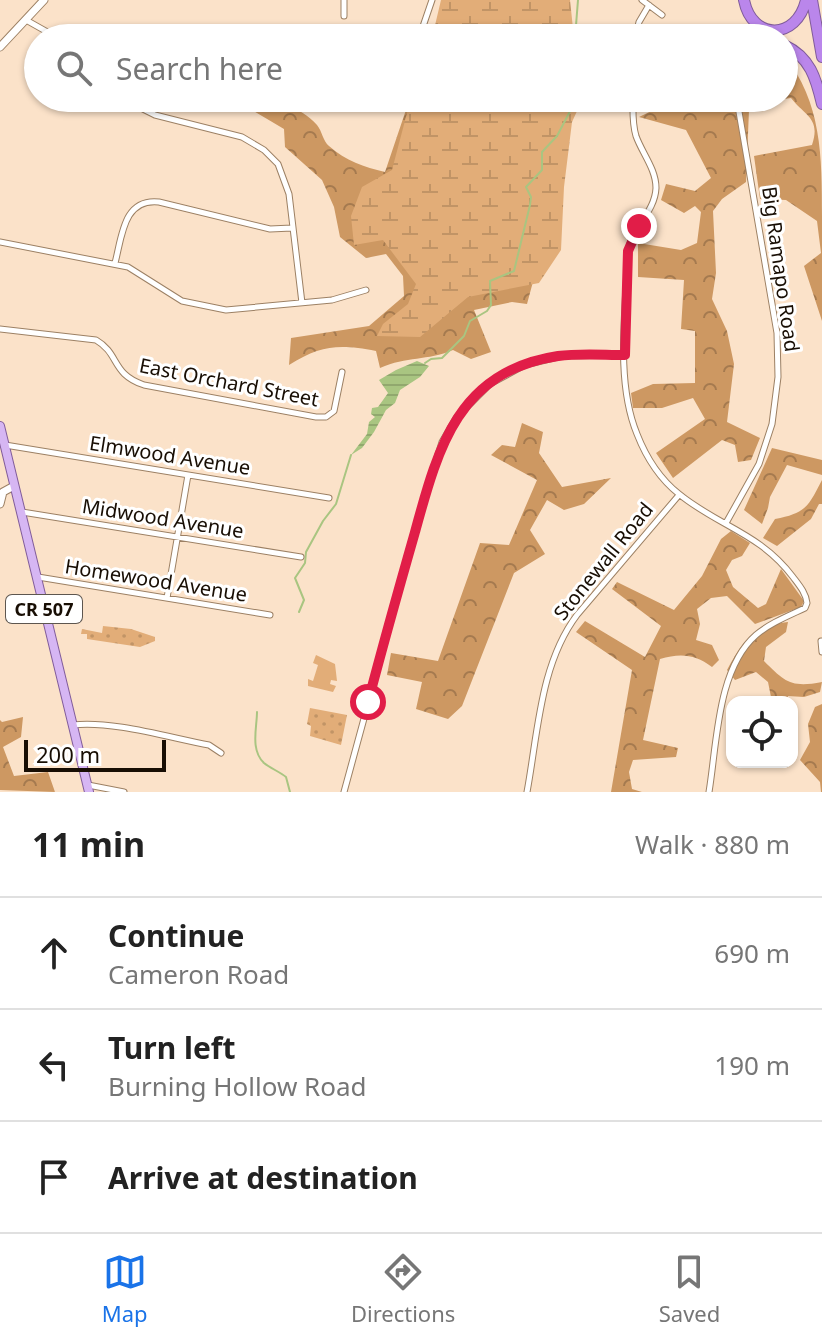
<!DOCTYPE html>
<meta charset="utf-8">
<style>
:root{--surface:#fff;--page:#f6f6f6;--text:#222;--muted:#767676;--line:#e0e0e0;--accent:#1a73e8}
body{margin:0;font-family:"Noto Sans",sans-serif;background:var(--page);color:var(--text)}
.controls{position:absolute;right:24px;bottom:24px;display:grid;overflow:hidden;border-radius:16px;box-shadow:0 2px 6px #0004}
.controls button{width:72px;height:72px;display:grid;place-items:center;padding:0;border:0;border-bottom:2px solid var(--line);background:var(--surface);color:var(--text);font:40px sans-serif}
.scale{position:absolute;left:24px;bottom:20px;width:142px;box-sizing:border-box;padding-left:8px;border:4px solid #180e04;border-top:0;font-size:22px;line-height:28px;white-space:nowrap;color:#180e04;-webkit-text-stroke:6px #fff;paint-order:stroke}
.stop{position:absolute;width:24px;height:24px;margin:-18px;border:6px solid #e11d48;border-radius:50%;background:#fff}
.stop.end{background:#e11d48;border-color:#fff;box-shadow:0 2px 8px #0008}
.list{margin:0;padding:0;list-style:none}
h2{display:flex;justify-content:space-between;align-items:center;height:104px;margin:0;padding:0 32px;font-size:34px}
h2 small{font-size:26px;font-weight:400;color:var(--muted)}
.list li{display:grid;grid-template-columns:52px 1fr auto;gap:24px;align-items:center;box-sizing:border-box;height:112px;padding:0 32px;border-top:2px solid var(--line)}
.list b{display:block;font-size:30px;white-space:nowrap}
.list p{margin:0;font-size:26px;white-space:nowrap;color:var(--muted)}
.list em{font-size:26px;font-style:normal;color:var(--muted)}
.icon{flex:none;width:44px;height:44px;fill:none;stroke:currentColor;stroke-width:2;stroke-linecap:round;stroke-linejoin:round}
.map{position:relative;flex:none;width:822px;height:792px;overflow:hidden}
.search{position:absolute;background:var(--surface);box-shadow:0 2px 6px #0004;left:24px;right:24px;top:24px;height:88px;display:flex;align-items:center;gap:20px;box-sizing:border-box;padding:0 28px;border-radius:44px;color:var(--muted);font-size:30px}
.sheet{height:440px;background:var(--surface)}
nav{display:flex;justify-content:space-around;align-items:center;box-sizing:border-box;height:112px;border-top:2px solid var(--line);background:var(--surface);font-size:22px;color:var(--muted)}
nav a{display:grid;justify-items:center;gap:4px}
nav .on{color:var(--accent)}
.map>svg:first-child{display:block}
</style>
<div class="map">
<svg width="822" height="792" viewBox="0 0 822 792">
<defs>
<pattern id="forest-crowns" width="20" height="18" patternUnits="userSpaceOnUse" patternTransform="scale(2)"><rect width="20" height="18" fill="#cd9862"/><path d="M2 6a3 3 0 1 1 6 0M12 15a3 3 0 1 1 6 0" fill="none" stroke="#a57a4f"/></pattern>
<pattern id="wetland-marsh" width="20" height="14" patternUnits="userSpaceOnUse" patternTransform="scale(2)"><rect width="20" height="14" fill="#e2ad78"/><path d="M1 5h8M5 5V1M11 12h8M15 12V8" fill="none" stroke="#c19466"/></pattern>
<pattern id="park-dots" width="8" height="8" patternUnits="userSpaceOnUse" patternTransform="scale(2)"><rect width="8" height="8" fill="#e2ad78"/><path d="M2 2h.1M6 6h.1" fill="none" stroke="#c19466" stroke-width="1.8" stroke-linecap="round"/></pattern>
<pattern id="water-rules" width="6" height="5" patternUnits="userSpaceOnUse" patternTransform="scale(2)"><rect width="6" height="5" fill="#a9c581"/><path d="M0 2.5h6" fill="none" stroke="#91a86e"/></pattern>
</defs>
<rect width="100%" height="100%" fill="#fbe2c9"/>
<path fill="#e2ad78" d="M316,655l19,9 2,17 -6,-1 -1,4 6,2 -3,6 -25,-6v-7l5,2 5,-16 -5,-2z"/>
<path fill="url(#forest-crowns)" d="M784,55c38,48 38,101 38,162 0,35 0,69 0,104l-18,-55 17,-13 -4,-32 -31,-21 -26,-1 -6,-43 58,-11c9,-27 -7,-29 -21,-47l-21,3 -21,9 -3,72 -24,17 -9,12 3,62 -4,26 15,32 7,33 -7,58 33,16 -9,22 -13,2 -3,-17 -13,-5 -49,38 -17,-25 49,-34 -12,-21 -31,10h-29l-2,-15 22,-9 42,-1v-52l-14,-2 3,-49 -46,-3v-34l43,7 16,-7 4,-31 -6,-6 -11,7 -23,-13 5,-16 29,7 16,-13 -25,-48 -47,-13 39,-19h106z
M237,98c29,0 59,4 80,27 5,6 6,16 12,21 17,15 35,21 56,26l25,-74h206l2,5 -64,9 -20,166 -7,26 -15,-2 -38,8 17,42 -20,7 -18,-9c-26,11 -46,6 -73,18l-4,-17c-37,-7 -55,-6 -87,14l2,-27 78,-12 35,-30 -1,-20 -17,-22 -20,4 -26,-21 -6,-30 -12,-27 -37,-33 -1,-18 -32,-19 -5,-8z
M522,423l21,9 -4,21 23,34 49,-9 -27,26 -20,6 -17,-10 -17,30 15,24 -31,19 -52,133 -14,13 -32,-10 6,-27 -35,-7 4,-22 47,8 42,-118 29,2 28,-65 -46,-25 11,-10 13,2z
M772,448l50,12v15l-35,-10 -17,32 -2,11 -6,16 -18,-14z
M822,480v24h-3l-8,15 -34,27 -14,-8 12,-19c31,-6 33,-12 47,-39z
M731,531l19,12 -8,13 -10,4 -6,10 7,17 25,21 8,-4 15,-35 23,32 -3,6 -46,17 -28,-28 -16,2 -14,11 3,15 -4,16 16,5 7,15 -7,7c-17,-13 -32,-14 -52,-8l-17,81 35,8 -2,9 -43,3 -4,12 3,17 10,3h-31l21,-122 -56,-38 9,-11 60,36 16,-31 -49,-37 5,-7 57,28 28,-34 19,-37z
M788,622l-2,10 -20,15 -2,14c21,21 27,27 58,21l-2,10 -16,5 -16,-1 -2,6h-14l-4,-20 -12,-10 -21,8 -8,-10c17,-31 25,-43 61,-48z
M822,704v88h-1l-1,-10 -20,-22 10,-18 -2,-18 7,-17z
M23,717l-2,20 -18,10 11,29 34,-4 7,20 -55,-2v-70l2,2z"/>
<path fill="url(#wetland-marsh)" d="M441,0h129l4,38h-142z
M411,98h172l-11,24 -8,65 -3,63 -22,33 -71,14 -48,40 -43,-1 6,-12 25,-20 8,-20 -33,-44 -29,5 -3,-29 11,-29 30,-17z"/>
<path fill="url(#park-dots)" d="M103,626l28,3 24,8v4l-15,6 -53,-8v-5h-6l1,-5 20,4z
M310,708l37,7 -6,30 -31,-9 1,-10 -4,-2z"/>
<path fill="url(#water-rules)" d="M417,361l12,5 -9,11 -20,13 -5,13 -9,7 -12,22 -12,16 -11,7 16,-21 2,-12 6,-5 -4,-3 1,-6 6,-1 10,-14 -9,-13 17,-10z"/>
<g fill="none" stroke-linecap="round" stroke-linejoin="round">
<path stroke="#a9c581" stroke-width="2" d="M575,38l3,-38
M425,363l6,-4 11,-1 22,-22 6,-15 17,-10 4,-6 -1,-24 24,-10 16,-66 1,-8 -5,-10 16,-17v-18l15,-16 20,-38
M299,612l5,-12 -9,-22 10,-15 1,-11 17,-31 13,-17 15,-49
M257,712c0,15 -7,38 7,51 6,5 16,9 22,14l4,15"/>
<defs>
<path id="street" d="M344,0v16
M642,0l20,15
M26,20l32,18
M419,38l13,-38
M635,38l4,-16 10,-17
M134,98l9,11 12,6 87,22 22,13 14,14 11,30 13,109
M633,98c0,13 -1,25 3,38 6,17 20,33 20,52 -1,24 -24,40 -28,63 -2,57 -13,130 9,183 9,23 23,45 42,60 39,32 81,39 114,83 6,8 13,16 14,26l-2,5c-17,8 -35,15 -49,27 -39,34 -39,109 -47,157
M0,242l128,25 54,34 44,9 106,-10 34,-10
M115,263c7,-26 8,-65 44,-61l111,27 22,-1
M0,329l96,11c24,14 15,34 48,45l172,32h10l8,-6 8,-39
M5,445l324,53
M22,512l279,45
M726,523l33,-59 13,-40 6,-47 -1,-44 -39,-227
M38,577l232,38
M167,598l21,-123
M821,641l1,11
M73,725c37,-5 98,13 136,20l12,8
M88,785l36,7
M344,792l79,-290 19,-60 14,-24 34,-34 35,-19 37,-9 63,-1
M527,792c11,-59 13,-128 50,-177l102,-120"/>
<path id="secondary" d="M0,47l44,-47
M0,504l3,-12 11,-6"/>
<path id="primary" d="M0,426l89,366"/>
<path id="highway" d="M744,0c8,41 53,40 62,0
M812,0l10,57
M784,45c26,12 32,33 38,59"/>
</defs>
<use href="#street" stroke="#9c8064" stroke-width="7"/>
<use href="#secondary" stroke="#9c8064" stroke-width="9"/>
<use href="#primary" stroke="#815c9a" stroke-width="10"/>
<use href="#highway" stroke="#815c9a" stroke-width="12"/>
<use href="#street" stroke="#fff" stroke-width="5"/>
<use href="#secondary" stroke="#fff" stroke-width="7"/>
<use href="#primary" stroke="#d6b6f3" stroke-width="8"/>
<use href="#highway" stroke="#ba86eb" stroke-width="10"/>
</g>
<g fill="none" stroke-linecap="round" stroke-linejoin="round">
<path stroke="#e11d48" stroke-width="10" d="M368,702c15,-57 31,-114 47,-170 23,-84 43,-161 143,-176 22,-3 45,-1 67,-1l3,-104 11,-25"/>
</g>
<g text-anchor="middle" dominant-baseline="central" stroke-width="6" stroke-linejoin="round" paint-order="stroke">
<rect fill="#fff" stroke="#5d564f" stroke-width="2" x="6" y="595" width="76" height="28" rx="6"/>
<g font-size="18" font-weight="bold" fill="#180e04">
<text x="44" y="609">CR 507</text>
</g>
<g font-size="20" fill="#180e04" stroke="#fff">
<text transform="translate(781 269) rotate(82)">Big Ramapo Road</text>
<text transform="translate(229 382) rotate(11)">East Orchard Street</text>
<text transform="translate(170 455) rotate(9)">Elmwood Avenue</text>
<text transform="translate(163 518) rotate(9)">Midwood Avenue</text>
<text transform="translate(603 561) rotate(-51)">Stonewall Road</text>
<text transform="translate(156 580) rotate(9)">Homewood Avenue</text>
</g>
</g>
</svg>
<div class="controls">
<button><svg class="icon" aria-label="locate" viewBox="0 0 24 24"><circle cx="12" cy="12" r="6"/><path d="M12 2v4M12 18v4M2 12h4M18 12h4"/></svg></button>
</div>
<div class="scale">200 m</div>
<div class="stop" style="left:368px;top:702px"></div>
<div class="stop end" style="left:639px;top:226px"></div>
<div class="search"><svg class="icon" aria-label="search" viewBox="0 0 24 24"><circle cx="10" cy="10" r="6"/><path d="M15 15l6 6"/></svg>Search here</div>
</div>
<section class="sheet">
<h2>11 min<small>Walk · 880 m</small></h2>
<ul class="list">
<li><svg class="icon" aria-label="ahead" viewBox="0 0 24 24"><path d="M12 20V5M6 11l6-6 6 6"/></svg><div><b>Continue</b><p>Cameron Road</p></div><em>690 m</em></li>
<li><svg class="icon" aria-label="left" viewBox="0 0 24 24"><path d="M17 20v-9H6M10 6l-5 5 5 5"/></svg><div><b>Turn left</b><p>Burning Hollow Road</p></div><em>190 m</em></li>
<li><svg class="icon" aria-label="arrive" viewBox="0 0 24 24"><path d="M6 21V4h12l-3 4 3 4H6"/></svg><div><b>Arrive at destination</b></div></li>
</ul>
</section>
<nav>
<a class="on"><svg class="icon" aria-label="map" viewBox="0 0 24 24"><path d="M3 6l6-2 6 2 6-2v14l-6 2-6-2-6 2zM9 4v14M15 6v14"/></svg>Map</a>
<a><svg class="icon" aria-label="directions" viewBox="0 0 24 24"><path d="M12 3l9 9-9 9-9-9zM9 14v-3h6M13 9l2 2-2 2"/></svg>Directions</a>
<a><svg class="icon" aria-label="saved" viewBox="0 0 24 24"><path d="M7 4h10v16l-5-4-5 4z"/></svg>Saved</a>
</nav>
